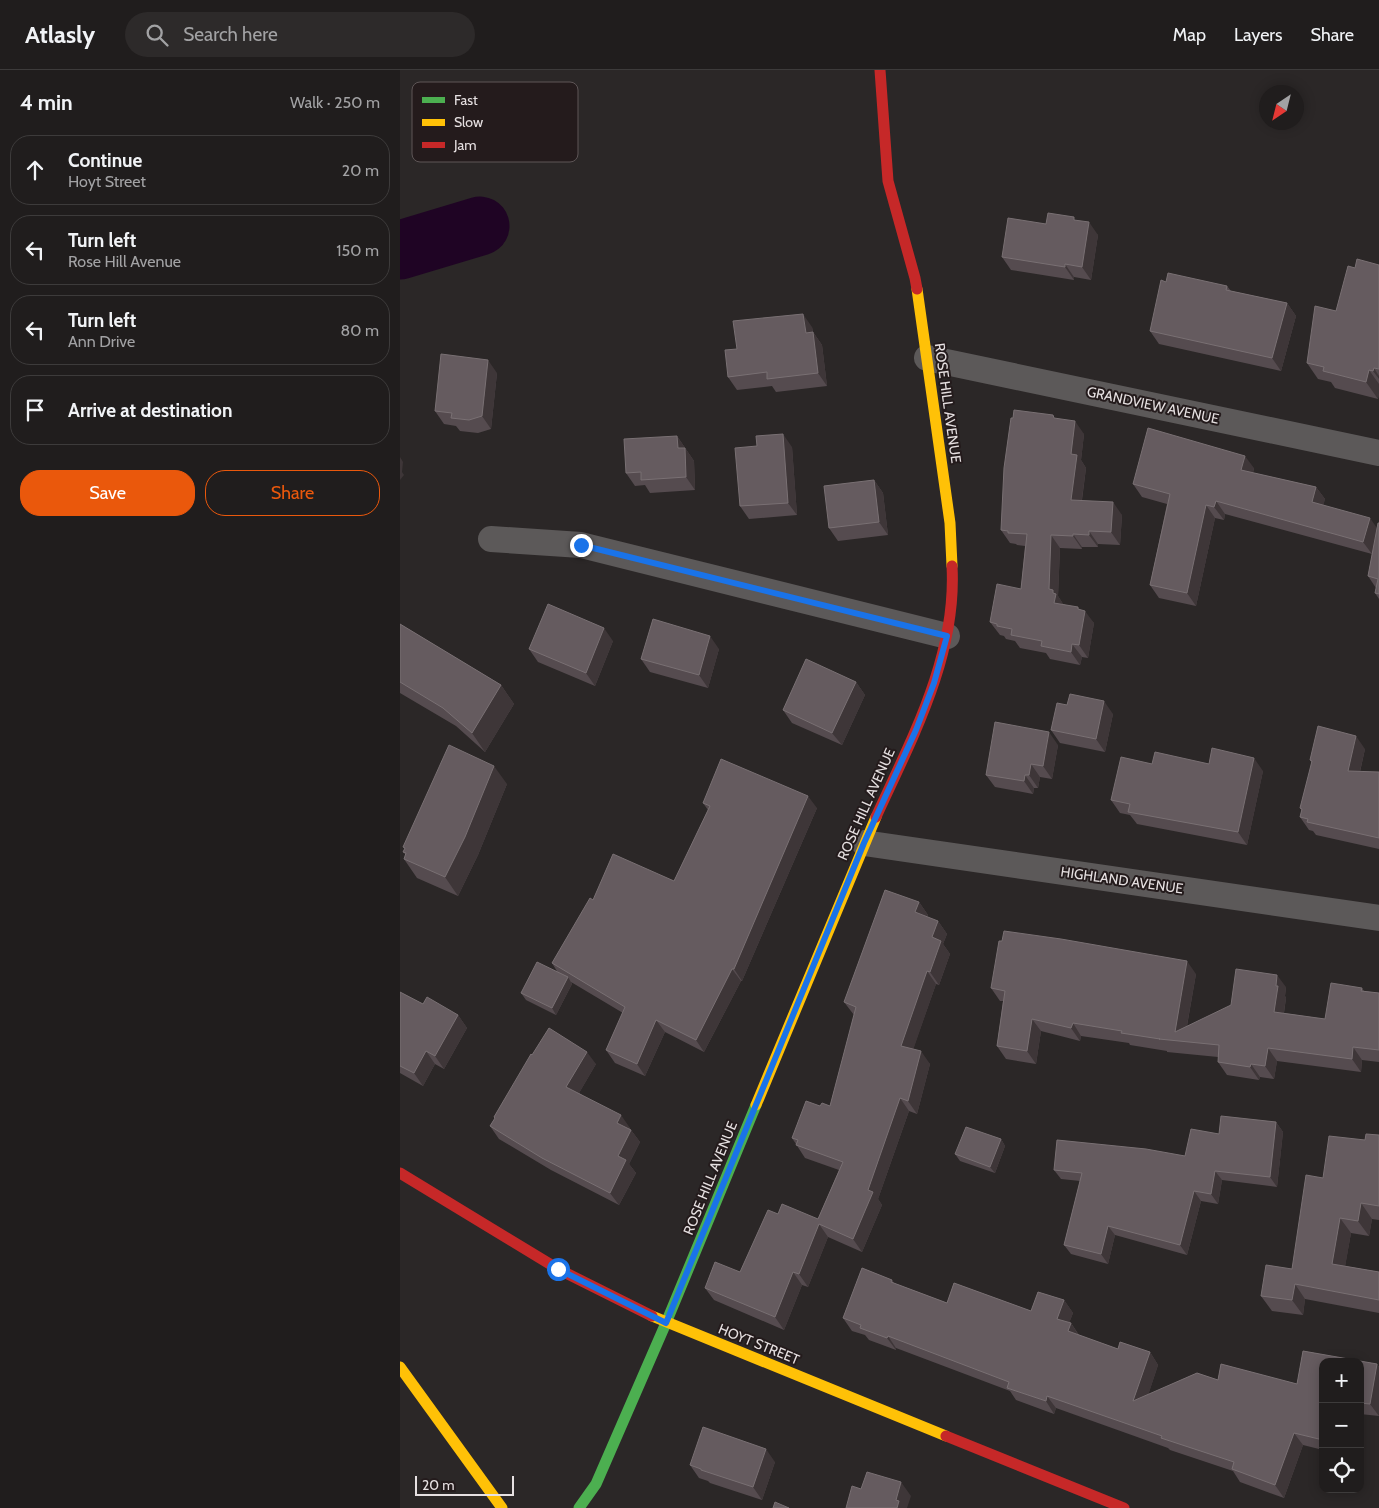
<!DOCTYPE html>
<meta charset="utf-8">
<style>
:root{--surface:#201d1d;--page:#2d2a2a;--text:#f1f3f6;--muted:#a2a2a4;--line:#3d3b3b;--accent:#ea580c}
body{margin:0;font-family:Cabin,sans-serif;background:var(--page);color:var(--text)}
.controls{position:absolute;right:15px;bottom:15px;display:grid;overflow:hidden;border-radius:10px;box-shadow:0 2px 12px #0003}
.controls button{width:45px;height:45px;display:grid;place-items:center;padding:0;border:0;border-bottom:1px solid var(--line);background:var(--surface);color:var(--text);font:25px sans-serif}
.compass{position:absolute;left:859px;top:15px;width:45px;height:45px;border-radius:50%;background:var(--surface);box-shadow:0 2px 12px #0003;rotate:215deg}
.scale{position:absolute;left:15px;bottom:12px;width:99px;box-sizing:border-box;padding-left:5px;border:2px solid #e6e0e1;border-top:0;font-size:14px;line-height:18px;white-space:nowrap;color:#e6e0e1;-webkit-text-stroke:4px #241b1c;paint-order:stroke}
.stop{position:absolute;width:15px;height:15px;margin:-11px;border:4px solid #1a73e8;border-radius:50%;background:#fff}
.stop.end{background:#1a73e8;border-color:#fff;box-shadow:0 1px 5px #0008}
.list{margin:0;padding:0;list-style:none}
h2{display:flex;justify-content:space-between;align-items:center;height:65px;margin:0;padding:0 20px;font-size:21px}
h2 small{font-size:16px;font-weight:400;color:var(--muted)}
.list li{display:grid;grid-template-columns:32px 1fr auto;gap:15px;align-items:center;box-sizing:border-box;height:70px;margin:0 10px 10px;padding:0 10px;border:1px solid var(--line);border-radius:20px}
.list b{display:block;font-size:19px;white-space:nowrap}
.list p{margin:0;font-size:16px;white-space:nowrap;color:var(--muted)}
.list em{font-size:16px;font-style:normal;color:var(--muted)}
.actions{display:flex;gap:10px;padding:15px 20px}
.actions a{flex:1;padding:11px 0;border:1px solid var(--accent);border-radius:20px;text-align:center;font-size:18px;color:var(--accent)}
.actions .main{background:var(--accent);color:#fff}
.icon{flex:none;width:28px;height:28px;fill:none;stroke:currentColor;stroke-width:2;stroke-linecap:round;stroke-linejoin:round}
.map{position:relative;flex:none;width:979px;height:1438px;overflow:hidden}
header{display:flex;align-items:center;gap:30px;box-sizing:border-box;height:70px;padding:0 25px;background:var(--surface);border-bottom:1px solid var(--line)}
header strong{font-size:24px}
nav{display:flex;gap:28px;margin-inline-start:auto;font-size:18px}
.search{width:350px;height:45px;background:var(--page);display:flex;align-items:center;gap:12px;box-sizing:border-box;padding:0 18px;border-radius:28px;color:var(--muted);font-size:19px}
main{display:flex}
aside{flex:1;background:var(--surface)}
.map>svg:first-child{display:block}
</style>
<header>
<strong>Atlasly</strong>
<div class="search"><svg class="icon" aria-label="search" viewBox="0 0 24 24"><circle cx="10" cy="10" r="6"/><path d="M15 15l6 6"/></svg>Search here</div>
<nav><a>Map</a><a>Layers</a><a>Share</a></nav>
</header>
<main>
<aside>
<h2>4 min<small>Walk · 250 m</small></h2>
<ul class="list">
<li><svg class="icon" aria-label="ahead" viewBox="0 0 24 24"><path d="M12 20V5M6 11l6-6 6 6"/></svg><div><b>Continue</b><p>Hoyt Street</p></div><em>20 m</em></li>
<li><svg class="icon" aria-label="left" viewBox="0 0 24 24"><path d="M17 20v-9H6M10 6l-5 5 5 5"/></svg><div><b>Turn left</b><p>Rose Hill Avenue</p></div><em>150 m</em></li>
<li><svg class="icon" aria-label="left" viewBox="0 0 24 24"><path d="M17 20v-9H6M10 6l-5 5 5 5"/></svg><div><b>Turn left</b><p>Ann Drive</p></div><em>80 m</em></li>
<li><svg class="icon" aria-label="arrive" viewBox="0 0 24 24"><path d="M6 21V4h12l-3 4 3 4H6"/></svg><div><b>Arrive at destination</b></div></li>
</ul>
<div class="actions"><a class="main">Save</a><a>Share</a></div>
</aside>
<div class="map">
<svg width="979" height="1438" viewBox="0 0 979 1438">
<rect width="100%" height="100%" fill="#2b2727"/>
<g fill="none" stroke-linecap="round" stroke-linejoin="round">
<path stroke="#1f0424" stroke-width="59" d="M0,180l80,-24"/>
<path stroke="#5c5959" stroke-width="26" d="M527,288l452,95
M91,469l90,6 366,91
M464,773l515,75"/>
<path stroke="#4caf50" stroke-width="11" d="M179,1438l17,-24 70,-161 90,-218"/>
<path stroke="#ffc107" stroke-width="11" d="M517,219l33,234 2,43
M356,1035l120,-288
M252,1246l294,120
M0,1297l102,141"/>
<path stroke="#c62828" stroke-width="11" d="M480,0l8,111 27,97 2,11
M476,747c36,-79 81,-161 76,-251
M0,1103l158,96 94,47
M546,1366l178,72"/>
</g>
<path fill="#554b4f" d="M677,151l21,14 -7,45 -17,-3v3l-63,-10 -9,-13 44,-33z
M979,195v128l-1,6 -43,-11 -4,-6 -13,-3 -11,-16 29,-52 19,-43z
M766,212l61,4 4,5 56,12 9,13 -15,55 -122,-27 -9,-13z
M412,257l1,5 9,13 5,41 -51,6 -4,-6 -35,4 -9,-13 9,-28z
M97,303l-6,56 -13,4 -18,-2 -4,-5 -12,-2 -9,-13z
M655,349l29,15 -3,26 5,8 -4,32 40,15 -2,30 -22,-1v3h-16v2l-22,-1 -2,48 5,8 17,6 14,13 -6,35 -6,-1 -2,8 -30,-6 -4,-6 -26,-5 -5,-7 -9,-2 -2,-3 -4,-1 -10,-13 31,-33 4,-43 -8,-1 -1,-1 -6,-1 -9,-13z
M277,366l17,25 1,29 -45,3 -5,-8 -10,1 -9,-13z
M357,376l35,1 5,68 -48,4 -9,-13z
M854,398l-1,5 63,14 9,12 -2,6 54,24 2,-6v76l-4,-6 1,-5 -8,-12 4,-22 -147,-40 -1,6 -9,-2 -19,88 -37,-8 -9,-13 17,-81 -25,-7 -9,-13z
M474,410l9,13 5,42 -50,6 -9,-13z
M0,554l101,61 13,19 -29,48 -29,-26 -56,-33z
M213,571l-18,45 -57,-24 -9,-13z
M319,579l-11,39 -58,-16 -9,-13z
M456,612l9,13 -23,50 -50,-22 -9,-13z
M667,635l46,9 -8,38 -45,-9 -9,-13z
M658,675l-6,34 -12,-2 -2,11h-4l-1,6 -38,-7 -9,-12z
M965,679l-5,23h19v77l-63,-14 -3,-4 -4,-1 -9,-13 2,-6 -2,-3 12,-45 -2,-3z
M752,694h57l54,7 -16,74 -110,-21 -7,-9 -10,-2 -9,-13z
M107,714l-29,71 -20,41 -41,-18 -13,-19 2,-4 -3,-3 2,-3 -2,-2z
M303,733l114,5 -75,173h-1l-37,71 -39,-20 -20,44 -30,-13 -9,-13 17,-37 -52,-31 1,2 -16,31 -30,-15 -5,-7 37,-20 -6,-10 41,-63 81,-19 34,-71z
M519,832l9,13 -1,2 11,4 9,13 -4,10 7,10 -11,31 -3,-1 -23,65 17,15 -13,50 -8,-3 -31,88 4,6 -20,47 -34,-15 -20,50 -6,-2 -18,45 -70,-30 -9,-12 35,-16 38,-58 40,5 21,-49 -34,-12 -13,-20 28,-32h10l24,-91 -10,-13z
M796,904l-9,52 99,-39 -1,9 1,2 -2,15 41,6 37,-31 2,3 15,2v69l-17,-2 -1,12 -84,-11 -3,18 -14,-2 -1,3 -32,-5 -9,-13v-5l-51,-5v-1l-37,-6 -1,-2 -48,-7 -1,5 -39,-10 -5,33 -30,-5 -9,-13 6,-45h-3l-9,-13z
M0,922l23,12 35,11 9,13 -23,41 -9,-5 -12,22 -23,-13z
M132,985l64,9 -17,29 51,35v1l1,1 9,12 -11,22 7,9 -17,32 -68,-35 -52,-31 -9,-13 5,-8 -1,-1z
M876,1052l7,10 -6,55 -55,-7 -4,24 -17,-3 -14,54 -72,-20 -7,29 -37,-10 -7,-9 16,-64 -19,-2 -7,-9 131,-14 34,-22z
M979,1065v85l-7,-1 -3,17 -18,-3 -6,33 34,6v41l-74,-14 -2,16 -31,-4 -11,-15 31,-27 31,-91z
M601,1069l4,7 -10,27 -35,-12 -5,-7z
M462,1198l30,12 2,3 53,20 7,-20 77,28 7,-19 26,8 9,13 -4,10h2l8,12 39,14 2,-7 30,10 8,13 -10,30 49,-22 21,7 3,-16 76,20 6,-33 74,13 2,3v49l-19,-2v-52h-37v88l-20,-5 -19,53 -44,-16 -7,-11 -63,-21 -2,-2 -112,-40 -2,6 -38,-14 -6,-9 -114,-43v2l-27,-10 -4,-5 -13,-4 -9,-13z
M375,1392l-13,38 -52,-17 -2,-2 -9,-3 -9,-13z"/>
<path fill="#3e3638" d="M689,152l9,13 -7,45 -9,-13z
M665,194l9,13v3l-9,-13z
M887,233l9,13 -15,55 -9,-13z
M403,244l9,13 3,19 -9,-13z
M413,262l9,13 5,41 -9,-13z
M88,290l9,13 -6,56 -9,-13z
M974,298l5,8v3l-6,-8z
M969,300l10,14v9l-1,6 -12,-17z
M675,351l9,13 -3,26 5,8 -6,45 -9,-13v-46z
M383,364l9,13 5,68 -9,-12z
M277,366l17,25 1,29 -9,-13 -8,-29z
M845,386l9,12 -4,15 -9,-13z
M0,387l3,5 -1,10 2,3 -4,5z
M474,410l9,13 5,42 -9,-13z
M916,417l9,12 -4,16 -9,-13z
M816,431l9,13 -1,6 -10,-13z
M713,432l9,13 -2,30 -9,-13z
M806,435l9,13 -19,88 -9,-13z
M970,448l9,13 -7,23 -9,-12z
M689,461l9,13v3l-9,-12z
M673,464l9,13v2l-9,-13z
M651,465l9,13 -2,48 7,11 -11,-4 -5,-14z
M678,537l6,9 1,-5 9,12 -6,35 -9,-13z
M204,558l9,13 -18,45 -9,-13z
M310,566l9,13 -11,39 -9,-13z
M672,574l10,13 -2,8 -9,-13z
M456,612l9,13 -23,50 -10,-12z
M101,615l13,19 -29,48 -13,-19z
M704,631l9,13 -8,38 -9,-13z
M649,662l9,13 -6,34 -9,-13z
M956,666l9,13 -8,35 -9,-13z
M854,688l9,13 -16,74 -9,-13z
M631,694l9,13 -2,11 -9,-13z
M94,696l13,18 -29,71 -20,41 -13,-19z
M625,705l9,13 -1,6 -9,-13z
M408,726l9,12 -75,173 -8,-12z
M519,832l9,13 -4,10 -9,-13z
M538,851l9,13 -4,10 7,10 -11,31 -9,-13 2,-35z
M787,891l9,13 -12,68 -9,-10z
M332,899l9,12 -37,71 -8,-12z
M527,901l9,13 -26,75 -9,-13z
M877,905l9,12 -1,9 1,2 -4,27 -8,-13z
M168,907l4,7 -16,31 -4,-7z
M58,945l9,13 -23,41 -9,-13z
M632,949l9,12 -5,33 -9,-13z
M256,950l9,12 -20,44 -8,-12z
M673,953l8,13 -1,5 -9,-13z
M953,977l9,13 -1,12 -9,-13z
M868,978l9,13 -3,18 -9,-13z
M26,981l9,13 -12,22 -9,-13z
M521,981l9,13 -13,50 -9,-13z
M187,982l9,12 -21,36 -9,-13z
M851,994l9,13 -1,3 -9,-13z
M500,1028l9,13 -31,88 4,6 -20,47 -9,-13 15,-49z
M221,1045l9,13 -4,7 -9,-12z
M876,1052l7,10 -6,55 -7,-10z
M231,1060l9,12 -11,22 7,9 -17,32 -9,-12 8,-37z
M601,1069l4,7 -10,27 -5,-6z
M815,1101l7,9 -4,24 -7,-10z
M794,1121l7,10 -14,54 -7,-10z
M961,1133l11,16 -3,17 -11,-15z
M940,1148l11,15 -8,46 -11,-15z
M419,1154l9,13 -20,50 -9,-13z
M708,1156l7,9 -7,29 -7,-10z
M393,1202l9,13 -18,45 -9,-13z
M895,1214l10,15 -2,16 -11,-15z
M664,1230l9,13 -7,18 -9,-12z
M671,1253l8,13 -11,-5z
M488,1266l8,12v2l-9,-12z
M750,1282l8,13 -16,49 -9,-13z
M977,1294l2,3v49l-9,-12z
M647,1326l9,12 -2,6 -8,-13z
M894,1363l9,12 -19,53 -9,-13z
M366,1379l9,13 -13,38 -9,-13z
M501,1412l10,14 -4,12h-10l-1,-8z"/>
<path fill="#655b5f" stroke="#797073" d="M648,143l26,4v3l15,2 -7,45 -17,-3v3l-63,-10 6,-39 38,6z
M957,189l22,6v104l-5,-1 -1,3 -4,-1 -3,12 -43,-11 1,-4 -17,-4 8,-57 21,5 12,-45 7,2z
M768,203l59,13 -1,4 61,13 -15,55 -122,-27 11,-51 5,2z
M403,244l3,19 7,-1 5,41 -51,6v-7l-39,5 -3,-27 12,-1 -4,-28z
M41,284l47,6 -6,56 -13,4 -18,-2 1,-5 -17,-2z
M614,340l39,5 1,3 21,3 -4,33 6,1 -6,45 42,2 -2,30 -22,-1v4l-16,-1v2l-22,-1 -2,54 4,1v3l3,1 -2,9 24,4v2l7,2 -6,34 -7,-1 -1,8 -30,-6 1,-5 -31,-6 1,-6 -15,-3v-2l-7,-2 7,-38 24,5 6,-55 -19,-1v-2l-7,-1 3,-62 7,-50h2z
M748,358l97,28 -4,14 75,17 -4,15 58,16 -7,24 -147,-41 -2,6 -8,-2 -19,88 -37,-8 20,-91 -37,-10z
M383,364l5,69 -48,3 -5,-58 22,-2 -1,-10z
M277,366l1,12h7l1,29 -45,3v-8l-15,1 -2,-34z
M474,410l5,42 -50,6 -5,-42z
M978,453h1v71l-4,-1 3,-14 -10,-3z
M148,534l56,24 -18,45 -57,-24z
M253,549l57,17 -11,39 -58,-16z
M0,554l101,61 -29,48 -29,-25 -43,-26z
M406,589l50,23 -24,51 -49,-23z
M670,624l34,7 -8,38 -45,-9 6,-27 10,2z
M595,652l54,10 -6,34 -12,-2 -2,11h-4l-1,6 -38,-6z
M918,656l38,10 -8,35 31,1v66l-72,-16 1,-3 -8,-2 2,-8 -2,-1 12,-47 -2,-1z
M49,675l45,21 -29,71 -20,40 -41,-18 2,-6 -3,-1 2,-4 -2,-1z
M812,678l42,10 -16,74 -110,-20 2,-8 -19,-4 10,-43 31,7 3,-12 54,12z
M321,689l87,37 -74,173h-2l-36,71 -40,-20 -19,44 -31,-14 19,-43 -73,-44 38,-65 3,2 20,-46 61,27 36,-75 -7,-3z
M485,820l34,12 -4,10 23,9 -6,16 9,4 -11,31 -3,-1 -26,75 20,5 -13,50 -8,-3 -32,92 5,2 -20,47 -34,-15 -20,50 -6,-2 -18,45 -70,-29 10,-26 25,10 28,-62 10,4 4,-10 36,15 25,-57 -47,-17 2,-5 -6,-2 14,-37 14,5 2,-3 8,3 26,-99 -12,-5z
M604,861l57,8 126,22 -12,71 56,-27 5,-36 41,6 -1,11h2l-4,26 51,7 6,-36 31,5 -1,3 18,2v57l-26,-3 -1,12 -84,-11 -3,18 -14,-2 -1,3 -32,-5 1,-17 -60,-6h1l-39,-6 1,-2 -49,-8 -2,5 -39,-9 -5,32 -30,-5 8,-55 -14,-3 8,-47h3z
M137,892l31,15 -16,31 -31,-15z
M0,922l23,12 4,-7 31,18 -23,41 -9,-5 -12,22 -14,-7z
M149,958l38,24 -21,35 55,28 -4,8 14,7 -13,26 8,4 -16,33 -68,-35 -52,-32 5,-8 -1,-1 37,-63 1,1z
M821,1046l55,6 -6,55 -55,-6 -4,23 -17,-3 -14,54 -72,-19 -7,28 -37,-9 18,-72 -28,-3 3,-30 89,9 39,7 6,-27 28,5z
M566,1057l35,12 -11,28 -35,-13z
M966,1064l13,1v71l-18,-3 -3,18 -18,-3 -8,46 47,8v28l-84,-16 -3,16 -31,-4 5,-31 26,4 14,-94 17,3 6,-42 36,4z
M462,1198l30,12 -1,2 56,21 7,-20 77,28 7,-19 26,8 -7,19 14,4 -3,8 50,18 2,-7 30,10 -17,49 64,-28 21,7 3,-16 76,20 6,-33 74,13 -7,40 -10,-1v-41h-37v78l-29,-7 -19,52 -43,-16 2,-7 -73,-24 1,-2 -115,-40 -1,5 -39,-13 2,-6 -121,-46 -1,2 -27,-10 1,-3 -18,-7z
M303,1357l63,22 -13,38 -52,-17v-1l-11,-4z
M467,1402l34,10 -5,18 3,1 -2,7h-51l6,-22 9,3z
M375,1432l14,6h-16z"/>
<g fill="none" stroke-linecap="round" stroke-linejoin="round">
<path stroke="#1a73e8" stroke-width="6" d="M158,1199l108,54 198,-480 52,-113 18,-47 13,-47 -366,-91"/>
</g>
<g text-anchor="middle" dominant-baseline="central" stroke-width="4" stroke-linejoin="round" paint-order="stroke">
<g font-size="14" fill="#e6e0e1" stroke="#241b1c">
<text transform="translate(548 333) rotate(82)">ROSE HILL AVENUE</text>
<text transform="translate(753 335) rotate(12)">GRANDVIEW AVENUE</text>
<text transform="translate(466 734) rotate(-66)">ROSE HILL AVENUE</text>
<text transform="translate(722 810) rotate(8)">HIGHLAND AVENUE</text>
<text transform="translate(310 1108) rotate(-68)">ROSE HILL AVENUE</text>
<text transform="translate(359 1274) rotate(22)">HOYT STREET</text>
</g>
</g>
<rect x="12" y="12" width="166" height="80" rx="8" fill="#241b1c" stroke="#5e5657" stroke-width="1"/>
<rect x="22" y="27" width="23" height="6" fill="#4caf50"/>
<rect x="22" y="49" width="23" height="7" fill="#ffc107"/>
<rect x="22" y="72" width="23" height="6" fill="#c62828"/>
<g font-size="14" fill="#e6e0e1">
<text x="54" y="35">Fast</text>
<text x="54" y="57">Slow</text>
<text x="54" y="80">Jam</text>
</g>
</svg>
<div class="controls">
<button>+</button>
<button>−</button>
<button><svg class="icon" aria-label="locate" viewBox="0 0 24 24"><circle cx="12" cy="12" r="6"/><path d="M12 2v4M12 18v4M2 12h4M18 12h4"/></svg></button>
</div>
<svg class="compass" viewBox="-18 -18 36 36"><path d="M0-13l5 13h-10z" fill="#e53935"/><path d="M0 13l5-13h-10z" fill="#a2a2a4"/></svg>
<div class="scale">20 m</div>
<div class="stop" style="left:158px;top:1199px"></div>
<div class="stop end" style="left:181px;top:475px"></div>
</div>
</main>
